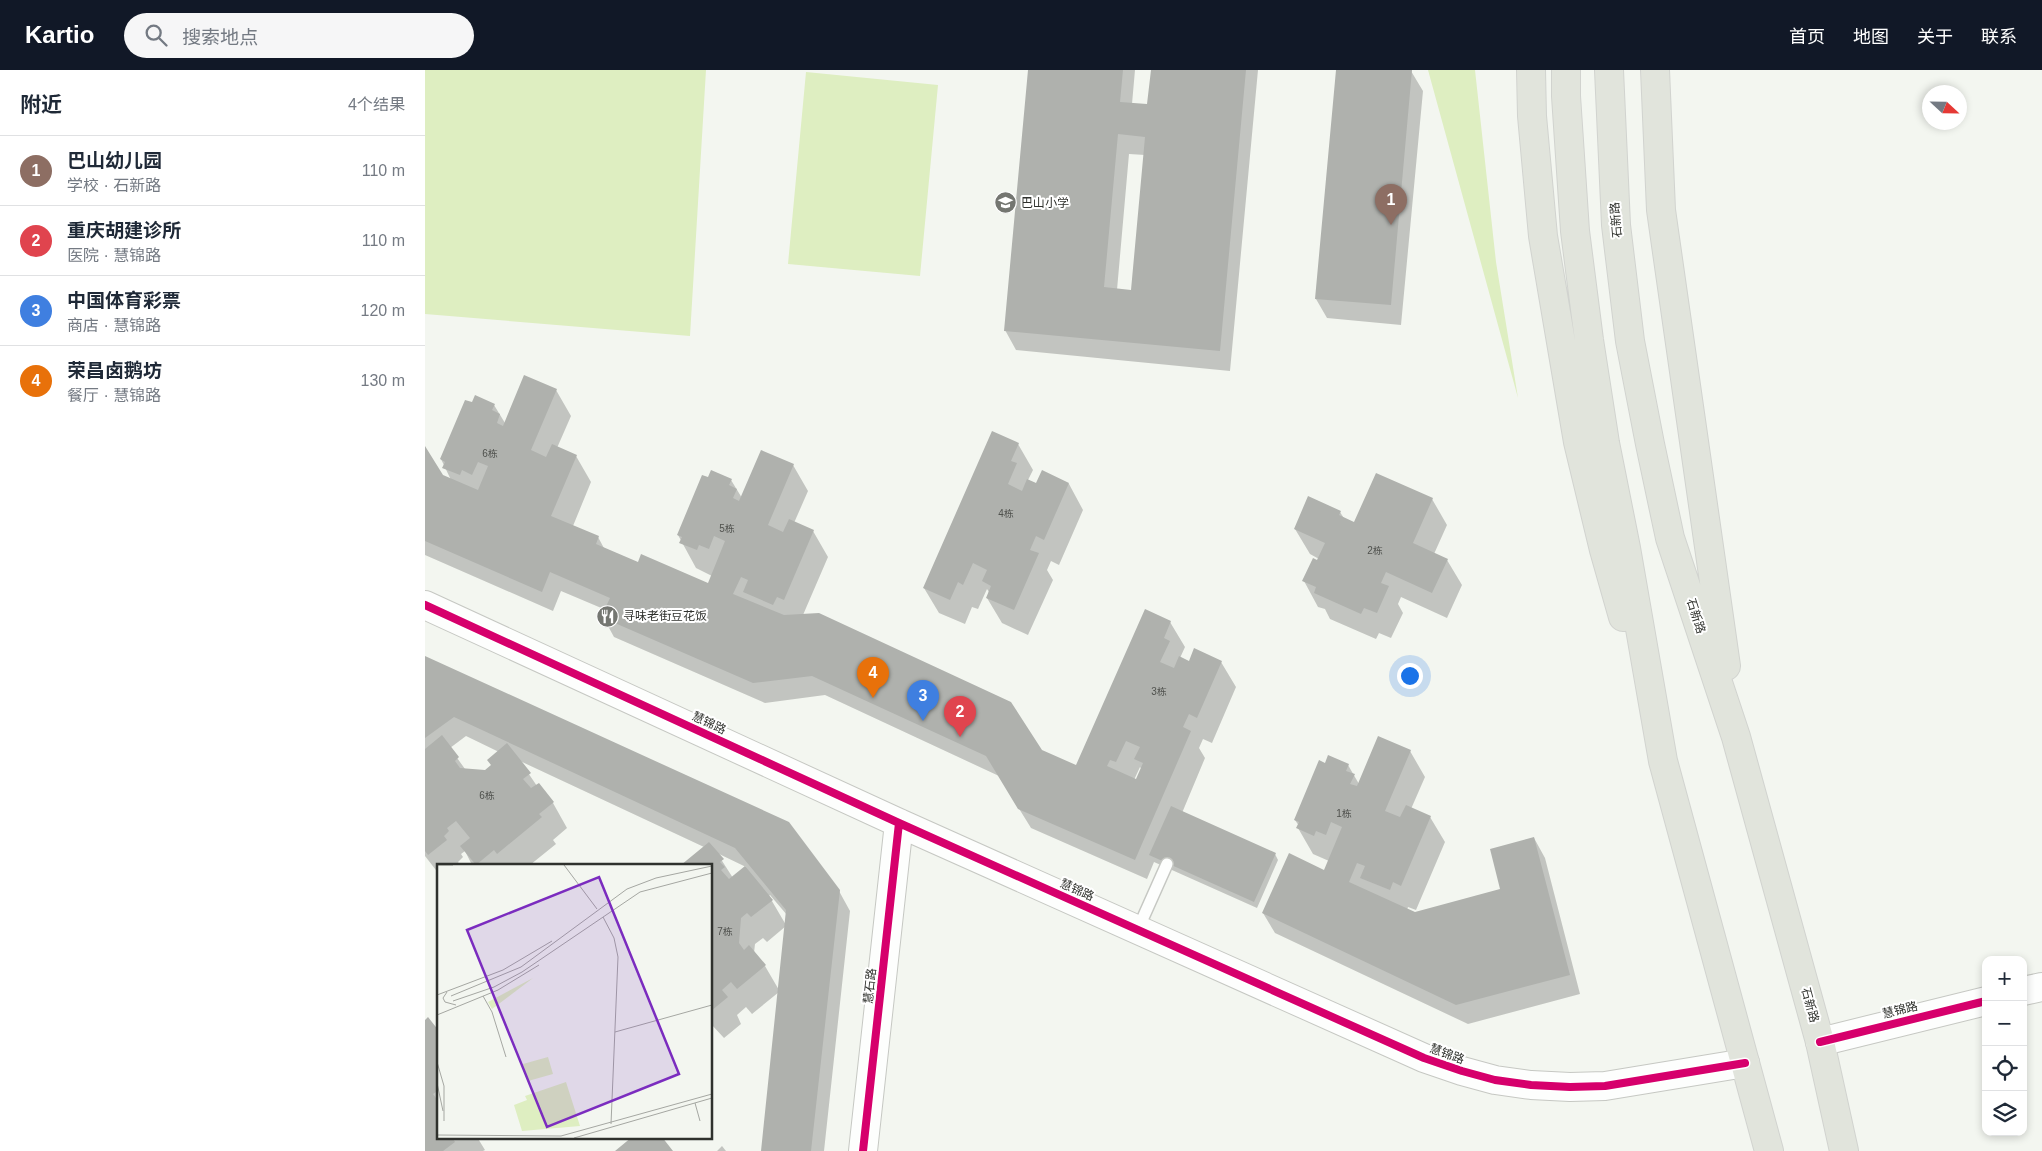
<!DOCTYPE html>
<html lang="zh">
<meta charset="utf-8">
<style>
:root{--surface:#fff;--page:#f6f6f7;--text:#1f2937;--muted:#747a83;--line:#e0e1e3;--accent:#111827}
body{margin:0;font-family:Arial,"Noto Sans SC",sans-serif;background:var(--page);color:var(--text)}
.controls{position:absolute;right:15px;bottom:15px;display:grid;overflow:hidden;border-radius:10px;box-shadow:0 2px 8px #0003}
.controls button{width:45px;height:45px;display:grid;place-items:center;padding:0;border:0;border-bottom:1px solid var(--line);background:var(--surface);color:var(--text);font:25px sans-serif}
.compass{position:absolute;left:1497px;top:15px;width:45px;height:45px;border-radius:50%;background:var(--surface);box-shadow:0 2px 8px #0003;rotate:112deg}
.you{position:absolute;left:984px;top:605px;width:18px;height:18px;margin:-12px;border:4px solid #fff;border-radius:50%;background:#1a73e8;box-shadow:0 0 0 8px #1a73e833}
.badge{display:grid;place-items:center;width:32px;height:32px;border-radius:50%;background:var(--accent);color:#fff;font-size:16px;font-weight:700}
.pin{position:absolute;translate:-50% -41px;filter:drop-shadow(0 1px 2px #0008)}
.pin::after{content:'';position:absolute;top:26px;width:18px;height:15px;background:inherit;clip-path:polygon(0 0,100% 0,50% 100%)}
.list{margin:0;padding:0;list-style:none}
h2{display:flex;justify-content:space-between;align-items:center;height:65px;margin:0;padding:0 20px;font-size:21px}
h2 small{font-size:16px;font-weight:400;color:var(--muted)}
.list li{display:grid;grid-template-columns:32px 1fr auto;gap:15px;align-items:center;box-sizing:border-box;height:70px;padding:0 20px;border-top:1px solid var(--line)}
.list b{display:block;font-size:19px;white-space:nowrap}
.list p{margin:0;font-size:16px;white-space:nowrap;color:var(--muted)}
.list em{font-size:16px;font-style:normal;color:var(--muted)}
.icon{flex:none;width:28px;height:28px;fill:none;stroke:currentColor;stroke-width:2;stroke-linecap:round;stroke-linejoin:round}
.map{position:relative;flex:none;width:1617px;height:1081px;overflow:hidden}
header{display:flex;align-items:center;gap:30px;box-sizing:border-box;height:70px;padding:0 25px;background:var(--accent);color:#fff}
header strong{font-size:24px}
nav{display:flex;gap:28px;margin-inline-start:auto;font-size:18px}
.search{width:350px;height:45px;background:var(--page);display:flex;align-items:center;gap:12px;box-sizing:border-box;padding:0 18px;border-radius:28px;color:var(--muted);font-size:19px}
main{display:flex}
aside{flex:1;background:var(--surface)}
.map>svg:first-child{display:block}
</style>
<header>
<strong>Kartio</strong>
<div class="search"><svg class="icon" aria-label="search" viewBox="0 0 24 24"><circle cx="10" cy="10" r="6"/><path d="M15 15l6 6"/></svg>搜索地点</div>
<nav><a>首页</a><a>地图</a><a>关于</a><a>联系</a></nav>
</header>
<main>
<aside>
<h2>附近<small>4个结果</small></h2>
<ul class="list">
<li><span class="badge" style="background:#8d6e63">1</span><div><b>巴山幼儿园</b><p>学校 · 石新路</p></div><em>110 m</em></li>
<li><span class="badge" style="background:#e0444e">2</span><div><b>重庆胡建诊所</b><p>医院 · 慧锦路</p></div><em>110 m</em></li>
<li><span class="badge" style="background:#3f7fe0">3</span><div><b>中国体育彩票</b><p>商店 · 慧锦路</p></div><em>120 m</em></li>
<li><span class="badge" style="background:#e8710a">4</span><div><b>荣昌卤鹅坊</b><p>餐厅 · 慧锦路</p></div><em>130 m</em></li>
</ul>
</aside>
<div class="map">
<svg width="1617" height="1081" viewBox="0 0 1617 1081">
<rect width="100%" height="100%" fill="#f3f6f0"/>
<path fill="#deeec1" d="M0,0h281l-16,266 -265,-22z
M1003,0h47l21,192 22,136z
M381,2l132,13 -18,191 -132,-12z"/>
<path fill="#0003" fill-rule="evenodd" d="M604,0h106l-3,34 17,2 3,-36h106l-28,301 -214,-21 -11,-20zM704,84l16,1 -13,136 -15,-1z
M912,0l74,1 12,20 -22,234 -74,-7 -11,-19z
M131,320l15,26 -14,32 19,8 15,26 -18,44 25,11 7,13 34,14 72,22 1,-10 -16,-8 -18,-33 31,-56 22,1 11,18 51,-33 15,26 -14,32 19,8 15,26 -25,58 238,136 35,16 94,-145 15,25 -5,11 9,4h32l15,25 -24,56 -9,-4 -4,9 6,10 -23,55 93,41 3,6 -21,48 -103,-46 -7,17 -116,-51 -32,-52 -174,-81 -60,8 -151,-66 -11,-20 3,-7 -45,-19 -8,20 -128,-56v-106l17,27 9,4 -10,-21 53,-54 11,18zM715,697l2,3 -5,11 -3,-1z
M593,374l15,26 -5,10 9,4h32l14,26 -24,55 -8,-4 -4,9 6,10 -25,55 -26,-12 -15,-25 2,-6 -2,-3 -9,20 -6,-2 -7,17 -26,-11 -15,-25z
M1007,429l15,26 -13,29 13,6 15,25 -15,33 -46,-21 -3,7 5,9 -12,25 -12,-5 -3,6 -46,-20 -5,-10 -7,-2 -14,-26 15,-22 -9,-5 -15,-25 45,-17 5,8 9,4z
M0,587l414,234 11,20 -26,240h-62l17,-159 -27,22 -6,-7 -9,8 4,9 -17,14 -13,-14v-159l-7,-18 -184,-86 17,25 16,17 14,25 -14,12 3,4 -26,21h-58l-7,-14 -4,3 2,3 -5,5 2,3h-21v9l-14,-18zM41,666l33,16 -7,14 -7,5 -20,-2 -15,-21zM292,783l29,14 -13,11zM345,825l17,20 -1,10 -17,-29zM361,856l-7,64 -14,-24 -11,-13 1,-9 8,-6 4,4z
M985,681l15,26 -14,32 19,8 15,25 -29,68 -8,-3 -1,3 8,3 87,-23 32,-52 11,20 35,136 -112,30 -193,-91 -12,-20 64,-41 2,-11 -16,-7 -15,-26 1,-2 -4,-6 31,-56 22,1 11,19z
M0,951l14,12v104h38l8,13 -2,1h-58z
M297,1076l4,5h-9z"/>
<path fill="#afb1ad" fill-rule="evenodd" d="M603,0h95l-3,32 27,2 4,-34h95l-26,281 -216,-20zM693,64l27,3 -14,153 -27,-3z
M911,0h76l-21,235 -76,-6z
M99,305l33,14 -26,61 15,7 6,-13 25,11 -26,61 48,20 -3,8 42,18 3,-8 67,29 17,-42 -11,-5 -5,13 -10,-4 -2,5 -18,-7 3,-6 -5,-2 25,-60 6,2 3,-7 21,9 -3,6 8,4 -4,9 6,3 22,-51 33,14 -26,61 15,7 6,-13 25,11 -30,70 -7,-3 -4,8 -30,-13 5,-12 -7,-3 -8,17 51,21 35,-2 192,89 31,48 34,15 69,-156 26,12 -7,17 6,3 -10,21 14,6 5,-12 10,5 5,-13 28,13 -25,57 -8,-4 -6,13 8,4 -56,129 -117,-51 -32,-53 -174,-80 -59,7 -152,-66 9,-19 -60,-26 -8,20 -117,-51v-95l18,29 35,15 10,-24 -10,-4 -6,13 -10,-5 -2,5 -18,-7 3,-6 -5,-3 25,-59 7,2 3,-7 20,9 -3,6 8,4 -3,9 6,3zM701,671l14,6 -6,12 9,4 -7,16 -29,-13 3,-6 6,2z
M567,361l27,12 -8,18 6,2 -9,21 14,7 5,-12 9,4 6,-13 27,13 -25,57 -8,-4 -6,14 9,3 -25,57 -28,-12 5,-12 -9,-5 5,-11 -14,-7 -10,22 -5,-3 -8,18 -27,-12z
M951,403l57,25 -20,45 35,16 -16,34 -46,-21 -5,11 8,3 -12,27 -13,-5 -3,6 -47,-21 2,-6 -14,-6 11,-23 4,2 8,-17 -31,-14 14,-33 33,15 -2,4 15,7z
M0,586l364,166 51,68 -29,261h-50l25,-241 -51,-62 -281,-131 -29,21z
M17,665l17,22 -4,4 5,7 25,2 6,-5 -4,-5 20,-17 24,30 -8,6 8,9 8,-5 15,19 -15,12 3,3 -45,37 -3,-4 -18,15 -16,-19 10,-8 -14,-17 -9,7 2,3 -5,5 3,4 -19,15 -3,-4v-102z
M953,666l33,14 -26,61 15,6 6,-12 25,11 -30,70 -8,-4 -3,8 -30,-12 5,-12 -8,-3 -8,19 66,30 85,-23 -10,-40 44,-12 36,138 -114,30 -194,-92 27,-60 35,17 18,-43 -11,-5 -5,13 -10,-4 -2,5 -18,-8 3,-6 -5,-2 25,-60 6,3 3,-8 21,9 -3,7 9,3 -5,10 7,2z
M746,736l105,47 -22,49 -105,-47z
M284,772l15,17 -4,3 5,5 -4,3 8,9 16,-13 28,34 -22,17 -4,-4 -6,5 -2,25 5,7 5,-5 17,20 -29,24 -6,-7 -9,8 6,7 -17,14v-146h-30z
M3,947l11,14v59l-6,4 6,8v35h13l3,5 -12,9h-18v-131z
M207,1067h30l11,14h-58z"/>
<g fill="none" stroke-linecap="round" stroke-linejoin="round">
<defs>
<path id="service" d="M713,859l29,-65"/>
<path id="tertiary" d="M0,535l474,218 525,235 38,13 33,9 36,5 39,2 35,-1 140,-23
M1598,921l19,-4
M1395,972l166,-41
M438,1081l36,-328"/>
<path id="primary" d="M1106,0l1,46 11,120 35,206 26,108 19,67
M1141,0v26l9,135 14,109 16,103 21,105 37,213 106,390
M1184,0l7,155 14,116 20,103 20,94 66,199 84,305 24,109
M1230,0l6,140 65,456"/>
</defs>
<use href="#service" stroke="#c6c8c3" stroke-width="14"/>
<use href="#tertiary" stroke="#c6c8c3" stroke-width="30"/>
<use href="#primary" stroke="#d1d3cf" stroke-width="30"/>
<use href="#service" stroke="#fdfefd" stroke-width="11"/>
<use href="#tertiary" stroke="#fdfefd" stroke-width="28"/>
<use href="#primary" stroke="#e1e4dc" stroke-width="28"/>
<defs>
<path id="cycleway" d="M0,535l474,218 525,235 38,13 33,9 36,5 39,2 35,-1 140,-23
M1395,972l166,-41
M438,1081l36,-328"/>
</defs>
<use href="#cycleway" stroke="#fff" stroke-width="11"/>
<use href="#cycleway" stroke="#d6006c" stroke-width="8"/>
</g>
<defs>
<symbol id="school-disc" viewBox="-11 -11 22 22"><circle r="9.5" fill="#747671" stroke="#fff"/><path d="M0-5L7-2L0 1L-7-2ZM-4 1L0 2.5L4 1V4Q0 6-4 4Z" fill="#fff"/></symbol>
<symbol id="restaurant-disc" viewBox="-11 -11 22 22"><circle r="9.5" fill="#747671" stroke="#fff"/><path d="M-5-6h1v4h1v-4h1v4h1v-4h1v5L-1.5 .5V6h-2V.5L-5-1ZM5-6V6H3V1.5H1.5Q1.5-4 5-6Z" fill="#fff"/></symbol>
</defs>
<g fill-rule="evenodd">
<use href="#school-disc" x="568" y="120" width="25" height="25"/>
<use href="#restaurant-disc" x="170" y="534" width="25" height="25"/>
</g>
<g text-anchor="middle" dominant-baseline="central" stroke-width="4" stroke-linejoin="round" paint-order="stroke">
<g font-size="10" fill="#4f514d">
<text x="65" y="383">6栋</text>
<text x="581" y="443">4栋</text>
<text x="302" y="458">5栋</text>
<text x="950" y="480">2栋</text>
<text x="734" y="621">3栋</text>
<text x="62" y="725">6栋</text>
<text x="919" y="743">1栋</text>
<text x="300" y="861">7栋</text>
</g>
<g font-size="12" fill="#2f312d" stroke="#fff" text-anchor="start">
<text x="596" y="133">巴山小学</text>
<text x="198" y="546">寻味老街豆花饭</text>
</g>
<g font-size="12" fill="#2f312d" stroke="#fff">
<text transform="translate(1191 150) rotate(-95)">石新路</text>
<text transform="translate(1271 546) rotate(72)">石新路</text>
<text transform="translate(284 653) rotate(25)">慧锦路</text>
<text transform="translate(652 820) rotate(24)">慧锦路</text>
<text transform="translate(445 916) rotate(-84)">慧石路</text>
<text transform="translate(1385 935) rotate(75)">石新路</text>
<text transform="translate(1475 940) rotate(-14)">慧锦路</text>
<text transform="translate(1022 984) rotate(20)">慧锦路</text>
</g>
</g>
<g transform="translate(12 794)">
<rect width="275" height="275" fill="#f3f6f0"/>
<path d="M96,114l-41,31 -4,-7zM111,193l5,17 -25,7 -5,-17zM129,218l14,44 -58,5 -8,-26 13,-5 -2,-4z" fill="#deeec1"/>
<path fill="none" stroke="#a5a7a2" stroke-width="1" d="M0,1h16M127,1l33,44M166,53l11,21 4,19 -7,167M10,128l-4,6 2,4 11,3M0,131l66,-25 49,-29M14,132l70,-29 106,-78 29,-11 56,-12M46,132l9,16 14,45M16,137l41,-14 28,-15 118,-80 72,-19M0,151l61,-25 41,-25M178,168l97,-27M0,198l7,24v35M0,219l6,28M258,239l5,18M0,271l124,1 151,-42M137,274l138,-40"/>
<path fill="#7b2cbf" fill-opacity="0.15" stroke="#7b2cbf" stroke-width="2.5" d="M162,13l80,197 -132,53 -80,-197z"/>
<rect width="275" height="275" fill="none" stroke="#2f312d" stroke-width="2.5"/>
</g>
</svg>
<div class="controls">
<button>+</button>
<button>−</button>
<button><svg class="icon" aria-label="locate" viewBox="0 0 24 24"><circle cx="12" cy="12" r="6"/><path d="M12 2v4M12 18v4M2 12h4M18 12h4"/></svg></button>
<button><svg class="icon" aria-label="layers" viewBox="0 0 24 24"><path d="M12 4l9 5-9 5-9-5zM3 14l9 5 9-5"/></svg></button>
</div>
<svg class="compass" viewBox="-18 -18 36 36"><path d="M0-13l5 13h-10z" fill="#e53935"/><path d="M0 13l5-13h-10z" fill="#747a83"/></svg>
<div class="you"></div>
<div class="pin badge" style="left:966px;top:155px;background:#8d6e63">1</div>
<div class="pin badge" style="left:535px;top:667px;background:#e0444e">2</div>
<div class="pin badge" style="left:498px;top:651px;background:#3f7fe0">3</div>
<div class="pin badge" style="left:448px;top:628px;background:#e8710a">4</div>
</div>
</main>
